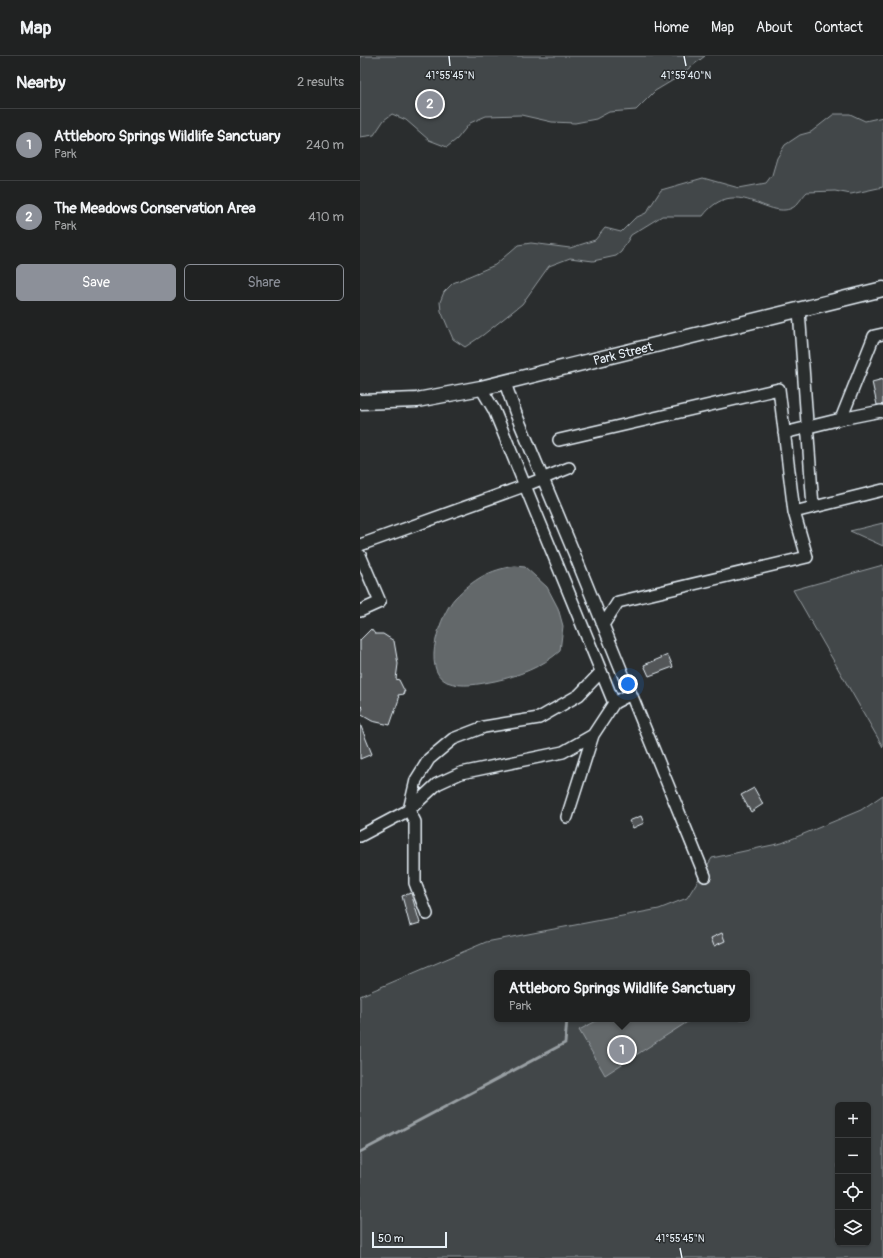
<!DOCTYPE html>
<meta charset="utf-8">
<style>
:root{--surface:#202222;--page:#2d2f2f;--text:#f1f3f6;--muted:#a2a4a5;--line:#3d3f40;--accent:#8c9099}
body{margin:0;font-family:Pangolin,sans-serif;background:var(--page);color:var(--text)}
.controls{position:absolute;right:12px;bottom:12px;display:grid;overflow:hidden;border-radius:6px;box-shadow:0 1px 3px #0004}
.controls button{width:36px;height:36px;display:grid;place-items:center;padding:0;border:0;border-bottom:1px solid var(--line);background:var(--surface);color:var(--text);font:20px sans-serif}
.scale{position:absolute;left:12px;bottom:10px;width:75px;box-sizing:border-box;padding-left:4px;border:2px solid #e8f1f8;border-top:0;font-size:11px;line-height:14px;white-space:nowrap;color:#e8f1f8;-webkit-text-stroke:3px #2a2d2e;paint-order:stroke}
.you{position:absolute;left:268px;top:628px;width:14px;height:14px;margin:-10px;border:3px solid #fff;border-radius:50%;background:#1a73e8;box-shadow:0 0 0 6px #1a73e833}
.badge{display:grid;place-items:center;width:26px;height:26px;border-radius:50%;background:var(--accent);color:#fff;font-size:13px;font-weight:700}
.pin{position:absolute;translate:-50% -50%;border:2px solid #fff;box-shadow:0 1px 4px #0006}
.popup{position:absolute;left:134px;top:914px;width:256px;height:52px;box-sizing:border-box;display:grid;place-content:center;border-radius:6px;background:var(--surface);filter:drop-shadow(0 1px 3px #0005);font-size:13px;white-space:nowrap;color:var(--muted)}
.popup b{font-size:15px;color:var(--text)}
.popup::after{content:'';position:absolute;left:50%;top:100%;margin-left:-8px;border:8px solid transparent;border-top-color:var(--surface)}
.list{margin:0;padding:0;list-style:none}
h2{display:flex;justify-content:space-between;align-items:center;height:52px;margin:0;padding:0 16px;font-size:17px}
h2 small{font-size:13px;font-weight:400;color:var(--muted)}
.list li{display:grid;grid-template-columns:26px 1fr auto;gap:12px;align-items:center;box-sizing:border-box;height:72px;padding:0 16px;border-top:1px solid var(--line)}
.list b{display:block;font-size:15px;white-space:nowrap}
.list p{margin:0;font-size:13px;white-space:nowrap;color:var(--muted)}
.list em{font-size:13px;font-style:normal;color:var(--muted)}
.actions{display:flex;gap:8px;padding:12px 16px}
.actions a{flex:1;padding:9px 0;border:1px solid var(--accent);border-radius:6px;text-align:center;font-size:14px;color:var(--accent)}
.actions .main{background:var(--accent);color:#fff}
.icon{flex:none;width:22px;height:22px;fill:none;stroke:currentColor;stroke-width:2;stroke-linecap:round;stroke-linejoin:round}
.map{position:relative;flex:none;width:523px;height:1202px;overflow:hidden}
header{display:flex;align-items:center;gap:24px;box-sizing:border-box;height:56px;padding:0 20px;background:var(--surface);border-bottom:1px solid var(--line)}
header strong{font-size:19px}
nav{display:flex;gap:22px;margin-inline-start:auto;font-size:14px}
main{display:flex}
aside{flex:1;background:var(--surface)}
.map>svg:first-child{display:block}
</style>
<header>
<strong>Map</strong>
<nav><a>Home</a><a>Map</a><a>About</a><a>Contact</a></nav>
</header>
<main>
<aside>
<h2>Nearby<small>2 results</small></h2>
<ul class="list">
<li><span class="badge">1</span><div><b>Attleboro Springs Wildlife Sanctuary</b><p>Park</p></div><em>240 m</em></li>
<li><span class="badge">2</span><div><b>The Meadows Conservation Area</b><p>Park</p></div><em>410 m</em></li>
</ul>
<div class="actions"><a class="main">Save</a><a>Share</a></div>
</aside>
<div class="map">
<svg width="523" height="1202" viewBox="0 0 523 1202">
<rect width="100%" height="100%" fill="#2a2d2e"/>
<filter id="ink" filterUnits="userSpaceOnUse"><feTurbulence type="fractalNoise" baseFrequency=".025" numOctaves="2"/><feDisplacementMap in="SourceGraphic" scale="8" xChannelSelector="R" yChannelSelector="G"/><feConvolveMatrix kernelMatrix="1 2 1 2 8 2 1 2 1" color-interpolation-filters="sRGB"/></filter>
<g filter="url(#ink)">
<path fill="#424648" stroke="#959ca0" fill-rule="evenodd" d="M0,0h345l-30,23 -20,12 -19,19 -27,2 -13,7 -21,4 -23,-1 -31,-7 -35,1 -16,7 -13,16 -10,8 -18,-7 -23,-20 -14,-6 -8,6 -10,15 -14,2z
M474,58h16l15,7 18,-4v70l-32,7 -16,-3 -28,1c-5,5 -10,14 -15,16 -24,12 -57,-34 -89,8h-41l-31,19 -10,17 -5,4 -23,5 -23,-3 -21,8 -27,38 -39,31 -18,12 -12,-8 -12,-28 -1,-9 4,-10 9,-9 42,-18 23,-20 13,-2 39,5 25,-8 10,-12 16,4 14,-14 11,-5 15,-23 42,-12 36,10 27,-5 6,-8 5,-17 8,-13 15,-10 11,-3z
M523,467v23l-33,-15z
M523,509v182l-90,-157z
M523,739v463h-523v-262l126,-54 173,-33 28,-11 25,-40 70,-15 79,-33zM137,917h250v46h-250zM478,1049h30v138h-30z"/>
<path fill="#63686b" stroke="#989fa3" d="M155,510l10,1 22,20 11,21 5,18 -3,25c-18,16 -42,25 -65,30 -16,3 -33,7 -48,1 -27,-12 -6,-69 8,-84 19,-19 34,-28 60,-32z
M240,963h92l-87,56 -26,-45z"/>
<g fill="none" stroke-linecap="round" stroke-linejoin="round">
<path stroke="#989fa3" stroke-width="3" d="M0,1096l205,-109 2,-24"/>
</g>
<path fill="#535759" stroke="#e8f1f8" d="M523,323v26h-6l-5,-23z
M11,573l4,5h8l11,7 4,23 -2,15 3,1 6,12h-2l1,2 -6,1 1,4 -9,26 -18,-4 -12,-7 3,-6 -3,-3v-65z
M308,599l5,12 -24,9 -5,-11z
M0,668l12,30 -12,5z
M394,732l9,16 -12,8 -10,-17z
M281,760l3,7 -11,5 -4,-7z
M51,837l9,30 -10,3 -8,-30z
M362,877l3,8 -11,5 -3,-8z"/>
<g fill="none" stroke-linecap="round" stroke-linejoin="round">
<defs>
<path id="minor" d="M439,254l14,197
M121,332l13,22 120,293
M481,363l40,-8 2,1
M424,377l57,-14 33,-83 9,-2
M199,384l220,-51 15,123 13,45 -189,45 -15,23
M434,456l89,-22
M0,489l164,-59 45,-18
M0,499l20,47 -20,9
M271,638l74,182
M207,761l26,-82
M0,780l49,-26 28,-26 24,-11 102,-21 30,-17 21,-32 17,-9 -57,-141 -58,-139 -11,-31
M67,858l-12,-31v-61l-6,-12 7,-30 13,-21 24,-20 31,-12 55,-9 40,-23 22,-23"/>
<path id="major" d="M0,346l57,-2 64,-12 402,-99"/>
</defs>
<use href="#minor" stroke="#e8f1f8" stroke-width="14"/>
<use href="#major" stroke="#e8f1f8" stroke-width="17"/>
<use href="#minor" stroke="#2a2d2e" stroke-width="11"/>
<use href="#major" stroke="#2a2d2e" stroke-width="14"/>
</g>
</g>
<path fill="none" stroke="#e8f1f8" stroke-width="1.5" d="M89,0l1,10M324,0l2,10M320,1192l2,10"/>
<g text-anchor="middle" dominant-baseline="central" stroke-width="3" stroke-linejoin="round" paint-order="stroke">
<g font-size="13" fill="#e8f1f8" stroke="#2a2d2e">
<text transform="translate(263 298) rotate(-14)">Park Street</text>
</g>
</g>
<g font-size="10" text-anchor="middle" fill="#e8f1f8" stroke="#2a2d2e" stroke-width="3" stroke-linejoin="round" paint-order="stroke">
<text x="326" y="23">41°55'40"N</text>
<text x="90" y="23">41°55'45"N</text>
<text x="320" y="1186">41°55'45"N</text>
</g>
</svg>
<div class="controls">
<button>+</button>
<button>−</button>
<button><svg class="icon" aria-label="locate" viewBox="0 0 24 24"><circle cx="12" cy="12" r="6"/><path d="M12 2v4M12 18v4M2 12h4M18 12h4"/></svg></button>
<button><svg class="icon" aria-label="layers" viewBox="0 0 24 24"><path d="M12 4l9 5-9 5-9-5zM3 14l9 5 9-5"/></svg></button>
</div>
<div class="scale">50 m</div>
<div class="you"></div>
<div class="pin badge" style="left:262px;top:994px">1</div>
<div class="popup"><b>Attleboro Springs Wildlife Sanctuary</b>Park</div>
<div class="pin badge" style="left:70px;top:48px">2</div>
</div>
</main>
